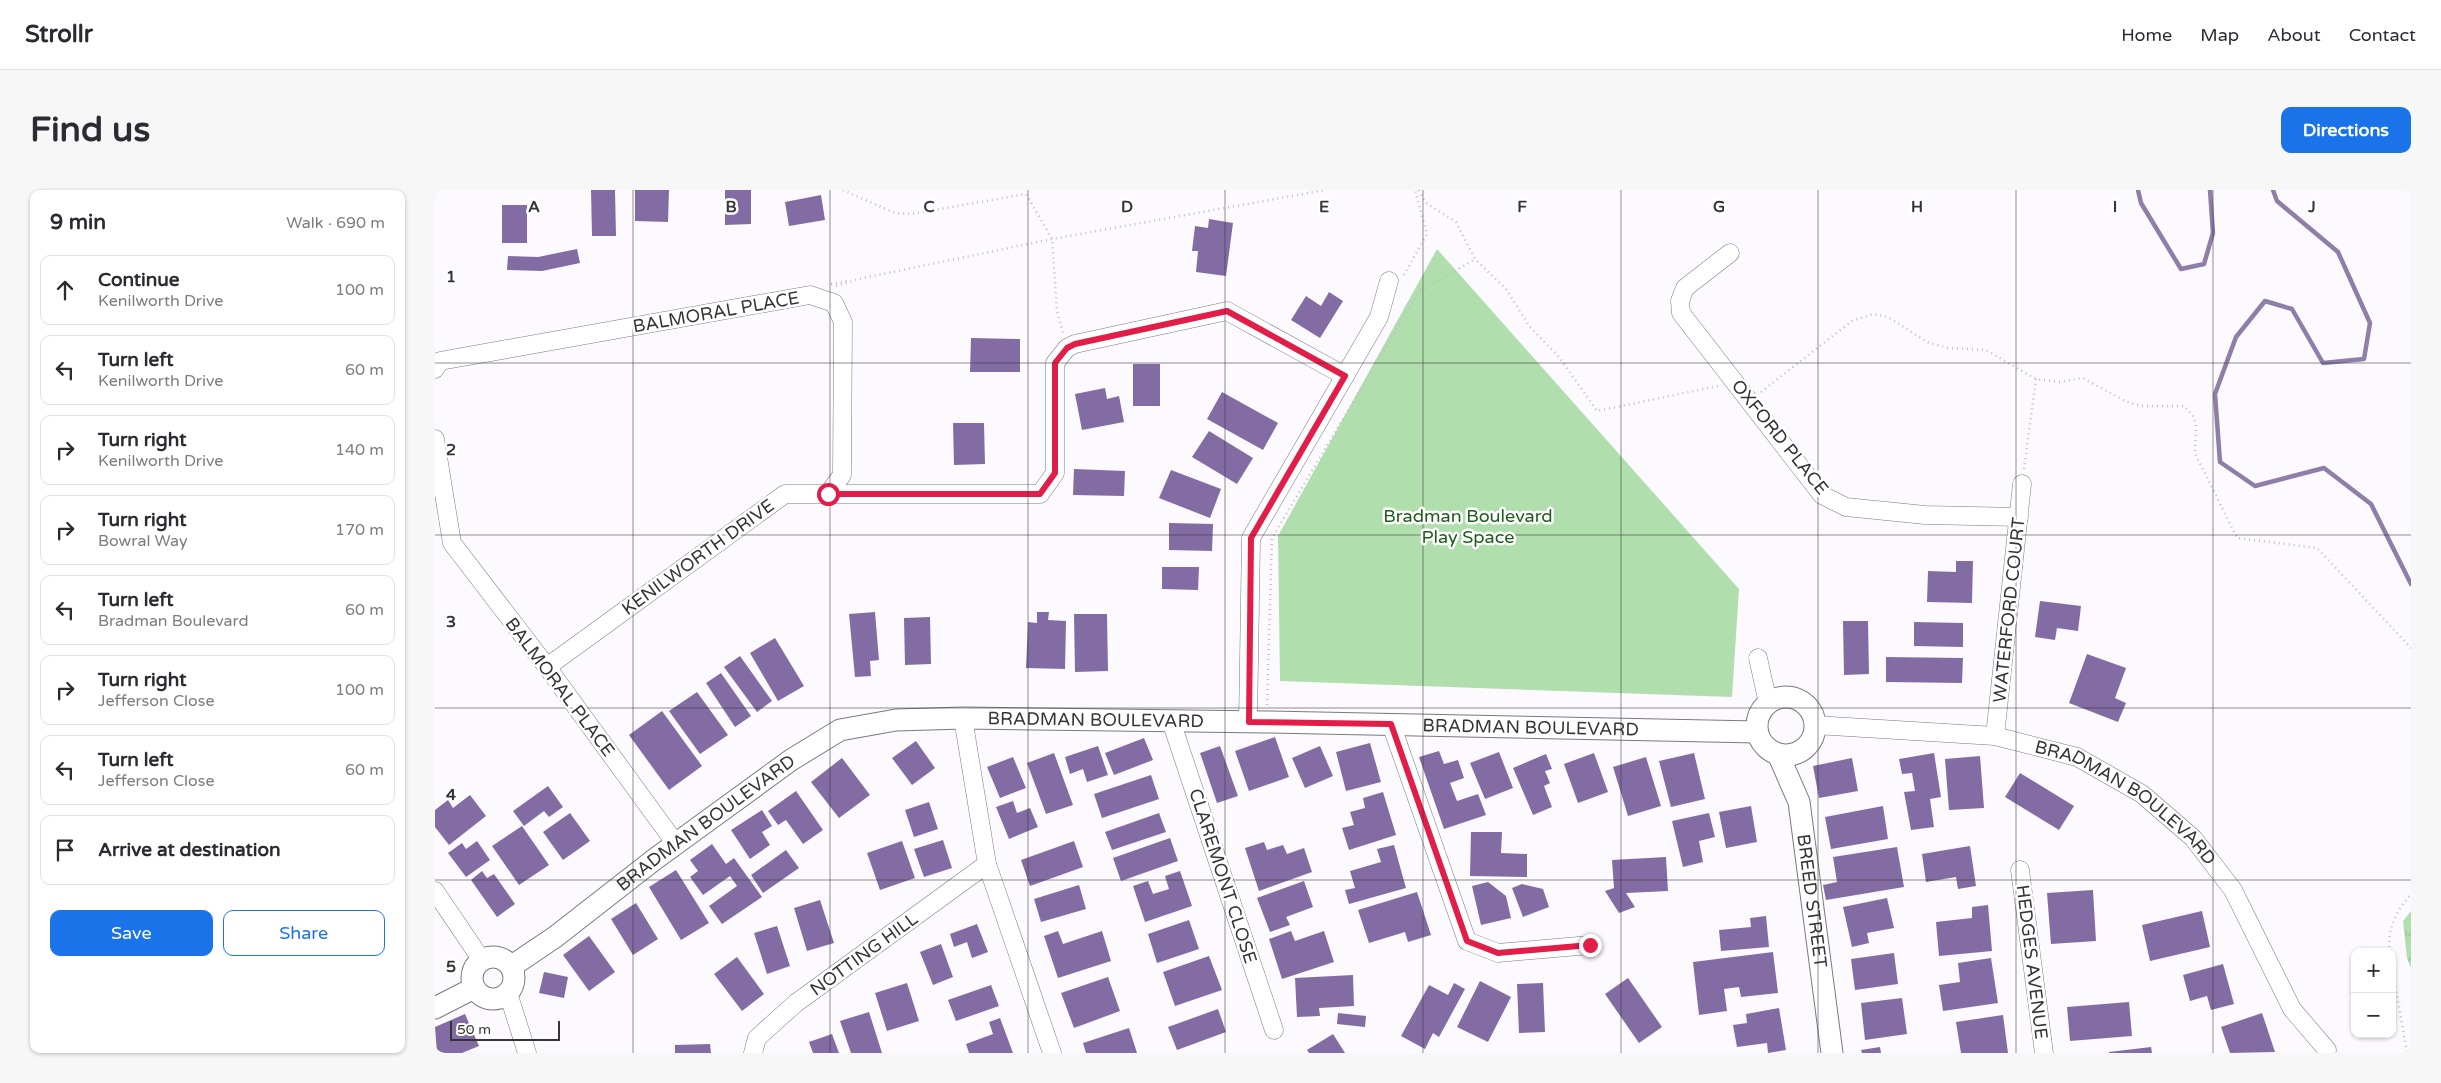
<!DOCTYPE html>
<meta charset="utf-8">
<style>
:root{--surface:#fff;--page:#f7f7f7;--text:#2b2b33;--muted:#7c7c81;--line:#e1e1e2;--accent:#1a73e8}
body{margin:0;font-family:"Varela Round",sans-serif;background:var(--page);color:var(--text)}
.controls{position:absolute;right:15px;bottom:15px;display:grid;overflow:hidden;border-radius:10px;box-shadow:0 1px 4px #0004}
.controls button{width:45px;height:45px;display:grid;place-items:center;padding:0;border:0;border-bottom:1px solid var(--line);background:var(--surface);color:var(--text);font:25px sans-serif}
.scale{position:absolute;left:15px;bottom:12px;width:110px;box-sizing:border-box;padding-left:5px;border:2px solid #353437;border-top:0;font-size:14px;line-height:18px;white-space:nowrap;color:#353437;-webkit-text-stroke:4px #fff;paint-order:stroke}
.stop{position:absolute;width:15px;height:15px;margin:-11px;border:4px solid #e11d48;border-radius:50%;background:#fff}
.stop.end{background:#e11d48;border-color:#fff;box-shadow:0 1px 5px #0008}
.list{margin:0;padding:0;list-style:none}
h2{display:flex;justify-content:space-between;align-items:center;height:65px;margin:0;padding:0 20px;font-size:21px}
h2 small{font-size:16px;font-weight:400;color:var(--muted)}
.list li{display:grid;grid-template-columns:32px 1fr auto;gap:15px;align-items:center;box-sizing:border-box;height:70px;margin:0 10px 10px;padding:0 10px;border:1px solid var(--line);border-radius:10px}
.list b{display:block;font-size:19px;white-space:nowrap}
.list p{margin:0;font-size:16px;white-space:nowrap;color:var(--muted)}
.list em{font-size:16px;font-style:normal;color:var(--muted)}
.actions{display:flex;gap:10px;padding:15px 20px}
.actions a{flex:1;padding:11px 0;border:1px solid var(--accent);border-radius:10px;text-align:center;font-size:18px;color:var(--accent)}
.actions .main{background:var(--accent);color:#fff}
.icon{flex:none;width:28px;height:28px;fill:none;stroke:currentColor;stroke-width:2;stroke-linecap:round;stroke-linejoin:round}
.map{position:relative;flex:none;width:1976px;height:863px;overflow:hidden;border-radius:10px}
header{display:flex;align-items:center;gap:30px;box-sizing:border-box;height:70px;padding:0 25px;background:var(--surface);border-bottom:1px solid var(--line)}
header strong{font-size:24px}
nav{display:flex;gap:28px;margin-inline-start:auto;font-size:18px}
.intro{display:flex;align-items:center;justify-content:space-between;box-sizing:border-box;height:120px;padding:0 30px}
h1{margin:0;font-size:35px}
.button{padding:12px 22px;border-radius:10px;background:var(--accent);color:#fff;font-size:18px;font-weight:700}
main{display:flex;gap:30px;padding:0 30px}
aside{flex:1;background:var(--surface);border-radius:10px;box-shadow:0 1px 4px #0004}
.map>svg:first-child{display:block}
</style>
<header>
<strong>Strollr</strong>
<nav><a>Home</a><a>Map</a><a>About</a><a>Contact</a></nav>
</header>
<div class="intro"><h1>Find us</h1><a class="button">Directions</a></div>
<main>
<aside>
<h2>9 min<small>Walk · 690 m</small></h2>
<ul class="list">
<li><svg class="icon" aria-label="ahead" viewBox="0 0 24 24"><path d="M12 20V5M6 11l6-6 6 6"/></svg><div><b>Continue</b><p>Kenilworth Drive</p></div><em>100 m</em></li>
<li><svg class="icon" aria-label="left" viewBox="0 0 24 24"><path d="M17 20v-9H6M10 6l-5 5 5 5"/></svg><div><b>Turn left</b><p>Kenilworth Drive</p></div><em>60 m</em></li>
<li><svg class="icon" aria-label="right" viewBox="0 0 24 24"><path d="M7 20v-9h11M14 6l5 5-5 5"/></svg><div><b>Turn right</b><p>Kenilworth Drive</p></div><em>140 m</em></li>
<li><svg class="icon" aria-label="right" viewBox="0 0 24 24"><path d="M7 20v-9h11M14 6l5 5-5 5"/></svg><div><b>Turn right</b><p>Bowral Way</p></div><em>170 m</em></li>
<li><svg class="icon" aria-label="left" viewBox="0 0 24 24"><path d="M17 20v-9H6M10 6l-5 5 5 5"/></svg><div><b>Turn left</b><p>Bradman Boulevard</p></div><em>60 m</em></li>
<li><svg class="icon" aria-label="right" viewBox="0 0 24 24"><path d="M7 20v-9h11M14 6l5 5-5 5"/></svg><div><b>Turn right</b><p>Jefferson Close</p></div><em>100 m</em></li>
<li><svg class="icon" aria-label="left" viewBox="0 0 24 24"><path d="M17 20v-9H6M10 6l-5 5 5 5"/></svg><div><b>Turn left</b><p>Jefferson Close</p></div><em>60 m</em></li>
<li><svg class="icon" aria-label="arrive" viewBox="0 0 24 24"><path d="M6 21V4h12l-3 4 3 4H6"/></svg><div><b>Arrive at destination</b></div></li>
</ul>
<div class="actions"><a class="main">Save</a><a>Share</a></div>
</aside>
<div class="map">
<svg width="1976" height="863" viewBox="0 0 1976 863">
<defs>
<pattern id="grass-tufts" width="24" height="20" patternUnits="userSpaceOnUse" patternTransform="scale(1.25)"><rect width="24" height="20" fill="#b1dead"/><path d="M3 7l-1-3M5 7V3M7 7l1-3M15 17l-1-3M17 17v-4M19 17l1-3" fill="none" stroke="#99bf95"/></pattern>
</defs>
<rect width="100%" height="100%" fill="#fcfafe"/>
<path fill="url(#grass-tufts)" d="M1976,721v57l-4,-10 -4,-37z"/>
<path fill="#b1dead" d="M1002,59l302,340 -7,108 -452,-16 -2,-145z"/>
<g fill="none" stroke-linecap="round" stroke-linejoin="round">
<path stroke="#8f7ea8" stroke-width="4.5" d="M1703,0l3,13 40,66 23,-5 9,-31 -3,-43
M1838,0l4,11 61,51 32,71 -6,36 -41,4 -31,-54 -27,-8 -29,36 -21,57 5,68 35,24 69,-18 47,36 40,80"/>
</g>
<path fill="#836ca4" d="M156,0h24l1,46h-24z
M200,0h34l-1,32 -33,-1z
M290,0h26v34l-26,1z
M386,5l4,25 -36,6 -4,-24z
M67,15h25v38h-25z
M774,29l24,4 -7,53 -30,-4 2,-21h-6l3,-25 13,2z
M142,59l3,14 -38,8 -35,-1 1,-14 30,1z
M894,102l14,9 -23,37 -29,-18 15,-24 15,10z
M536,148l49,1v33h-50z
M698,174h27v42h-27z
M670,198l2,11 12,-3 5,26 -42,8 -7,-36z
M787,202l56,31 -15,27 -56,-31z
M518,233h31l1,41 -31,1z
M774,241l44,27 -16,26 -45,-27z
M639,279l51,2 -1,25 -51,-1z
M736,280l50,19 -11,29 -51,-20z
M734,333l44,1 -1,27 -43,-1z
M1521,371h17l-1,42 -45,-1 1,-31 28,1z
M727,377h37l-1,23 -36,-1z
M1605,411l41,5 -3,25 -21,-3 -2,12 -20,-3z
M440,422l4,48 -9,1 1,15 -16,1 -6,-63z
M602,422h12l-1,8 18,1 -1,48 -39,-1 2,-46 9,1z
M639,424h33l1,57 -33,1z
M495,427l1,47 -26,1 -1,-47z
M1408,431h25l1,53 -25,1z
M1479,432l49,1v24l-49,-1z
M340,448l29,48 -26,15 -28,-48z
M1652,464l39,14 -11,30 11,5 -8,19 -49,-19z
M305,466l32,45 -15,11 -33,-45z
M1451,467l77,1 -1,25 -76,-1z
M286,483l30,43 -16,11 -29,-44z
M262,502l31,43 -28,19 -31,-43z
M227,521l40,55 -33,24 -40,-55z
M840,547l14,40 -40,14 -14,-40z
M709,548l9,22 -39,15 -9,-22z
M481,551l19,27 -23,17 -20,-27z
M935,553l11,39 -35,9 -10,-39z
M663,556l10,29 -21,7 -4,-13 -13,5 -5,-17z
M785,556l18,50 -21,7 -17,-50z
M885,556l13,30 -28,12 -13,-30z
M1004,561l5,13 14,-4 6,18 -14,5 7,18 21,-7 8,21 -42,14 -25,-72z
M1064,562l14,36 -28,11 -15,-36z
M619,563l19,52 -27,9 -19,-51z
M1159,563l14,39 -30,11 -14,-39z
M1259,563l11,46 -34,8 -12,-46z
M1499,563l7,44 -11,2 4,28 -23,3 -7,-38 11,-1 -3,-18 -10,1 -3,-15z
M1111,564l6,15 -7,2 5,12 -6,3 8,21 -19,8 -20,-47z
M1545,566l4,52 -35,2 -4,-51z
M578,567l13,31 -26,10 -13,-31z
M1211,567l15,49 -33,10 -15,-49z
M407,568l28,37 -31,23 -28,-36z
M1417,568l6,33 -39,7 -6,-32z
M1585,583l54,33 -15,24 -54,-33z
M716,585l8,24 -57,19 -8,-24z
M113,596l15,21 -14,10 -5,-6 -20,15 -11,-15z
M361,601l27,39 -20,14 -17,-24 -8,5 -10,-14z
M948,602l13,43 -47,15 -7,-22 12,-3 -4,-13 15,-4 -2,-10z
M35,605l16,21 -37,29 -14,-18v-17l13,-10 5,8z
M578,611l4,12 13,-5 8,19 -29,12 -13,-32z
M494,612l9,27 -24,8 -9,-27z
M1316,616l6,36 -31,6 -7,-36z
M1448,616l5,33 -57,10 -6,-32z
M327,620l10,16 -10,6 8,13 -20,14 -19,-29z
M135,623l20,28 -27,19 -20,-28z
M724,623l7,19 -54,18 -7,-18z
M1274,623l6,24 -16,4 4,21 -20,5 -11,-46z
M87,636l27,39 -30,20 -27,-39z
M1036,642h31l-1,21 26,1v23l-57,-1z
M735,648l8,23 -57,20 -8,-23z
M508,650l9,28 -28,9 -10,-28z
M42,651l13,19 -24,17 -18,-24 14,-10 4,6z
M467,651l13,37 -35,12 -13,-37z
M639,651l9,26 -53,19 -9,-26z
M829,652l3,8 16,-5 4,9 17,-6 8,24 -53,19 -14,-43z
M277,654l14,20 8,-6 28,39 -40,27 -13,-18 28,-20 -7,-10 -27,19 -13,-18 8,-6 -8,-11z
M959,655l12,43 -57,16 -4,-14 10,-2 -5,-17 31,-9 -4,-13z
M1535,656l6,40 -18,3 -2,-12 -30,5 -4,-28z
M1462,657l7,40 -78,13 -3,-15 14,-3 -4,-25z
M351,660l13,18 -36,25 -12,-18z
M1231,667l2,34 -42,2 9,14 -16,6 -14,-22 9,-3 -2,-28z
M241,680l33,53 -28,17 -32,-53z
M47,681l5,7 7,-4 21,30 -18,13 -26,-37z
M745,681l12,35 -47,16 -12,-36 15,-5 5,13 16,-5 -4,-13z
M869,691l9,26 -27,10 4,8 -20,7 -13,-34z
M1053,692l18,14 5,22 -30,7 -9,-39z
M1087,694l21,5 6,18 -26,10 -11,-29z
M644,695l7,24 -45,13 -7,-23z
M1658,700l3,51 -45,3 -4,-51z
M982,702l14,43 -23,7 -3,-10 -36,11 -11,-33z
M1452,708l7,30 -27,5 2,10 -17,4 -9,-40z
M385,710l14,43 -27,8 -13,-43z
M201,713l22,36 -25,16 -22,-36z
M1553,715l4,46 -53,5 -3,-34 36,-4v-11z
M1767,721l8,36 -60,14 -8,-36z
M1331,726l3,31 -48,4 -2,-21 32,-3 -1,-9z
M754,730l10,29 -42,14 -9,-29z
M542,734l11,28 -16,6 -5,-16 -13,5 -4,-13z
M342,736l13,40 -23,8 -13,-41z
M623,741l5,13 39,-13 9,30 -53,17 -14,-42z
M856,741l4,10 29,-10 10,31 -52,17 -13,-40z
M154,746l26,36 -26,19 -26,-36z
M506,754l12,33 -20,8 -13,-33z
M1338,762l5,41 -37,4 -2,-10 -15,2 3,22 -28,4 -6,-53z
M1459,763l4,31 -43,6 -4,-31z
M774,766l13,34 -47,16 -12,-34z
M302,767l27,37 -22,17 -28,-37z
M1556,768l7,45 -55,8 -4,-26 21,-3 -2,-19z
M1788,774l11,40 -23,6 -4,-14 -17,5 -7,-26z
M109,782l24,5 -4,21 -25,-5z
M918,785l1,31 -35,2 1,8 -23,1 -2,-39z
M673,787l12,34 -46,17 -13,-35z
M1193,788l34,49 -23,16 -34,-49z
M1045,791l31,16 -23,45 -31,-15z
M472,793l12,38 -32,10 -12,-38z
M1019,793l11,6 -26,48 -6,-4 -8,16 -24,-13 28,-51 19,10z
M1108,793l2,49 -26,1 -2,-49z
M556,795l8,21 -43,15 -8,-21z
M1467,808l5,36 -42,6 -4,-37z
M1694,812l3,34 -62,5 -3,-34z
M1344,818l7,42 -18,3 -1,-10 -30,4 -4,-22 14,-2 -1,-9z
M783,819l8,23 -49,18 -9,-23z
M434,822l13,41h-31l-11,-32z
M903,823l28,3 -1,11 -28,-3z
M1827,823l13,39 -45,1 -9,-26z
M30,824l14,32 -17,7h-25l-2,-26z
M1568,825l5,38h-47l-5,-31z
M565,828l13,35h-44l-3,-9 27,-10 -4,-12z
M694,838l8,25h-51l-3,-10z
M397,844l7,19h-26l-4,-11z
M898,844l12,19h-36l-2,-3z
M275,854l1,9h-36v-8z
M1445,857l1,6h-19l-1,-3z
M1716,857l1,6h-43v-1z"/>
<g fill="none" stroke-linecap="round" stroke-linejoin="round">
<defs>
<g id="minor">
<path d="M1295,63l-45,35 -5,13 1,12 141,182 24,12 79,8 94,2"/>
<path d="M0,179l5,-8 370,-66 24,8 9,19 -1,153 -14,19"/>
<path d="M0,249l17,104 95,124 129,177"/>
<path d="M1323,468l10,45"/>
<path d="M112,477l238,-173h255l15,-21v-110l12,-15 8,-4 152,-33 118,65"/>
<path d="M528,528l24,146 65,189"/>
<path d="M736,531l103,309"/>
<path d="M813,532l3,-184 128,-221 10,-36"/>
<path d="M956,534l76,217 31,12 92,-8"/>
<path id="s1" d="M1380,535l180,11 82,21 65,37 51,44 40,52 59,119 35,41"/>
<path d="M1560,546l27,-252"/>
<path d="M1585,680l24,183"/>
<path d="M0,701l46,68"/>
<path d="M73,803l19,60"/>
<path d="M318,863l4,-15 39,-35 191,-139"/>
</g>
<g id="tertiary">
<circle cx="1351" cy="536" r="29"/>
<path id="s2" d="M1343,564l21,48 33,251"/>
<circle cx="58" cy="788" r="21"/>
<path id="s3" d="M77,776l43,-29 100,-78 136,-99 49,-30 56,-10 67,-2 304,4 490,10"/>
<path d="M0,818l39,-20"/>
</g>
</defs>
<use href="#minor" stroke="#7b7880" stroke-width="19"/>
<use href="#tertiary" stroke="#7b7880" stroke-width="23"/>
<path stroke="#bfbdc1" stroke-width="2.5" stroke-dasharray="1 4" stroke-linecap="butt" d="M408,0l52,23 17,1 114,-20 26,45 5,72 6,22
M984,0l7,13 30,19 19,37 31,30 24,38 29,30 38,54 121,-25
M969,85l23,-41 -12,-44
M396,94l16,-3
M401,96l23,-7 193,-40 273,-49
M1326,202l91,-71 21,-7 15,3 39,25 21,6 38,2 50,29 23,3 24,-4 42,23 16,5h43l9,10 3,8 -1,29 42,85 80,10 94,100
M1589,279l12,-90
M832,515l5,-167 146,-245 57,-34
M1955,762c-4,-22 7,-42 21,-58
M1957,777l15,86"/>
<use href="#minor" stroke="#fff" stroke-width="18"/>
<use href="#tertiary" stroke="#fff" stroke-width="21"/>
</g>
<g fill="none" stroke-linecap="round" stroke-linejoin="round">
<path stroke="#e11d48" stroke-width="6" d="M393,304h212l15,-21v-110l12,-15 8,-4 152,-33 118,65 -94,162 -2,184 142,2 76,217 31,12 92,-8"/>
</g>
<path fill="none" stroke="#353437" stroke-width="1" stroke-opacity="0.55" d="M198,0v863M395,0v863M593,0v863M790,0v863M988,0v863M1186,0v863M1383,0v863M1581,0v863M1778,0v863M0,173h1976M0,345h1976M0,518h1976M0,690h1976"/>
<g text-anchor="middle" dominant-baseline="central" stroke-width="5" stroke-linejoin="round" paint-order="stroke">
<g font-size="18" fill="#353437" stroke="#fff">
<text transform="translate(281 122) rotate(-10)">BALMORAL PLACE</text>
<text transform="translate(1345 247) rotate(51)">OXFORD PLACE</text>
<text transform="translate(263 367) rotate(-36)">KENILWORTH DRIVE</text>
<text transform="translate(1574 420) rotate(-84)">WATERFORD COURT</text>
<text transform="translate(125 497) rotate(53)">BALMORAL PLACE</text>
<text stroke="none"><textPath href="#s3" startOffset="661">BRADMAN BOULEVARD</textPath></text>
<text stroke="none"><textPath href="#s3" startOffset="1096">BRADMAN BOULEVARD</textPath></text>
<text stroke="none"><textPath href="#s1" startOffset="330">BRADMAN BOULEVARD</textPath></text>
<text stroke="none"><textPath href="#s3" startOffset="241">BRADMAN BOULEVARD</textPath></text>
<text transform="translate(788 686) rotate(72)">CLAREMONT CLOSE</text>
<text stroke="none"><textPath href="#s2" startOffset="152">BREED STREET</textPath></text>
<text transform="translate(429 764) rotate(-36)">NOTTING HILL</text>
<text transform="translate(1597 772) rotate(83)">HEDGES AVENUE</text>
</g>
<g font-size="18" fill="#1d5c1a" stroke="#fff">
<text x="1033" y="326">Bradman Boulevard<tspan x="1033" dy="21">Play Space</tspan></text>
</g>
</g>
<g font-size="16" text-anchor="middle" font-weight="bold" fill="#353437" stroke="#fff" stroke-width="5" stroke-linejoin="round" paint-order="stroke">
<text x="99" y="22">A</text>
<text x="296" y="22">B</text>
<text x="494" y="22">C</text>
<text x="692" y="22">D</text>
<text x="889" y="22">E</text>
<text x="1087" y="22">F</text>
<text x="1284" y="22">G</text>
<text x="1482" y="22">H</text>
<text x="1680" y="22">I</text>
<text x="1877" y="22">J</text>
<text x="16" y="92">1</text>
<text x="16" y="265">2</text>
<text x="16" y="437">3</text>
<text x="16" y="610">4</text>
<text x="16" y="782">5</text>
</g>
</svg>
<div class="controls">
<button>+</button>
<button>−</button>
</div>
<div class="scale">50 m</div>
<div class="stop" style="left:393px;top:304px"></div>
<div class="stop end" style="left:1155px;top:755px"></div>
</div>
</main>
